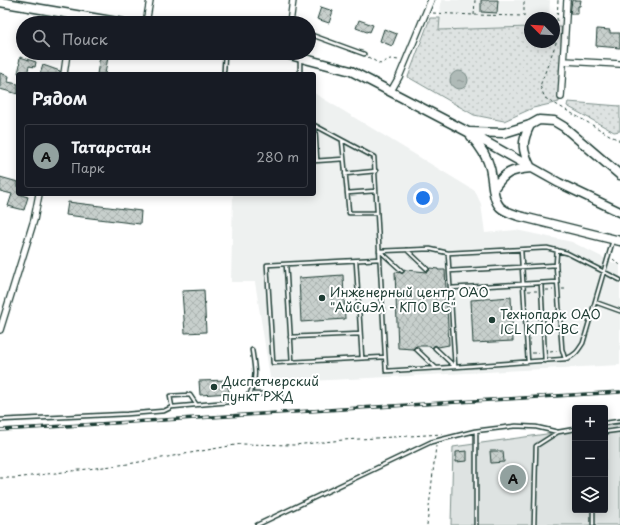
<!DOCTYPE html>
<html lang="ru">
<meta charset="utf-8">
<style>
:root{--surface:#171b24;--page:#20242c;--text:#f1f3f6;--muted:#9ea1a6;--line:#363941;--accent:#92a19f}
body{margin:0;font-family:"Playpen Sans",sans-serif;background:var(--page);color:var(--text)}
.controls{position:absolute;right:12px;bottom:12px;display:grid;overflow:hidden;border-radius:4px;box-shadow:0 2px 10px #0003}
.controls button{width:36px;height:36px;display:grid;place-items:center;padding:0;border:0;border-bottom:1px solid var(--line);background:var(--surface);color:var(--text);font:20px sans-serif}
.compass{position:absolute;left:524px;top:12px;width:36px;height:36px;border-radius:50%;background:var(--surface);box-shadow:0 2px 10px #0003;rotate:294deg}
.you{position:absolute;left:423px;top:198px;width:14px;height:14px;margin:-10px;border:3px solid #fff;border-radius:50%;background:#1a73e8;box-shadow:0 0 0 6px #1a73e833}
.badge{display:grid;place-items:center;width:26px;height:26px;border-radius:50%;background:var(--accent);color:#111;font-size:13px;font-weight:700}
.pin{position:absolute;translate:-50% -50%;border:2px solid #fff;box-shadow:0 1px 4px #0006}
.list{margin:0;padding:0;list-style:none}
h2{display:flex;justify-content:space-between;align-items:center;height:52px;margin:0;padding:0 16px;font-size:17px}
h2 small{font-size:13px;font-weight:400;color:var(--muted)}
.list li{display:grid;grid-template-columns:26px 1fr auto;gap:12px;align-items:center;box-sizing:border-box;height:64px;margin:0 8px 8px;padding:0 8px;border:1px solid var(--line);border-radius:4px}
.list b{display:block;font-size:15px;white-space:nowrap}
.list p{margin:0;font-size:13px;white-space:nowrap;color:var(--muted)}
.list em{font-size:13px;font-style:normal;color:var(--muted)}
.icon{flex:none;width:22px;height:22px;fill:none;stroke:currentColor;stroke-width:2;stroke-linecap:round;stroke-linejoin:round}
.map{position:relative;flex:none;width:620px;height:525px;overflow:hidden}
.search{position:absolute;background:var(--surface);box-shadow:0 2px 10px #0003;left:16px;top:16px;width:300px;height:44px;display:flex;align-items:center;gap:10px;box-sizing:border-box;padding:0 14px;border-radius:22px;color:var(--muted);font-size:15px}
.panel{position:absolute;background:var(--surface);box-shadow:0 2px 10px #0003;left:16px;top:72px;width:300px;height:124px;border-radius:4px}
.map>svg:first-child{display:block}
</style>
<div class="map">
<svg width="620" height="525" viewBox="0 0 620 525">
<defs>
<pattern id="park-dots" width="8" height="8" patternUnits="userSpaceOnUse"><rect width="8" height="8" fill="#dee3e2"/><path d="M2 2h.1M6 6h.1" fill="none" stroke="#bec4c2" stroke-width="1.8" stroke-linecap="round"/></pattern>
<pattern id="water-ripples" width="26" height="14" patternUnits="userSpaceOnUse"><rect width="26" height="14" fill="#afbab7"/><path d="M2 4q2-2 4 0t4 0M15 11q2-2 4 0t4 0" fill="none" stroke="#8e9896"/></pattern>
<pattern id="building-cross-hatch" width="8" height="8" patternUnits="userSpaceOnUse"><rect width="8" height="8" fill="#c7cfcc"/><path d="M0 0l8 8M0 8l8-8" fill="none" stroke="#aab3b0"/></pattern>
</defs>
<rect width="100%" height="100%" fill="#fff"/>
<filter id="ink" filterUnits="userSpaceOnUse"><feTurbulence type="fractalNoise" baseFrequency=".025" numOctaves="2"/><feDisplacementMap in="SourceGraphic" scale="8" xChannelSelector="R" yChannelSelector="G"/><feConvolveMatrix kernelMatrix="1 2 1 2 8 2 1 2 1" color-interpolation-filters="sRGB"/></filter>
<g filter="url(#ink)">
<path fill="#eef1f0" d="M441,0h109l-1,18h-19v9l-91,3z
M314,93l161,98 6,13 4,29 31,-3 56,12 48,24v99l-349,18 -16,-101h-24l2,-88h81z"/>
<path fill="url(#park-dots)" stroke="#7e908b" d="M430,18h10l-1,12 91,-3v15h24v-15h8l-3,75 -26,6 -29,13 -30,-6 -66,-38z
M568,102l52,4v25l-6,1 -47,-26z"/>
<path fill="#dee3e2" stroke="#7e908b" d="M620,424v101h-169l2,-78 122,-17v80h30v-84z"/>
<path fill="url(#water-ripples)" stroke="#758883" d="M450 80a9 9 0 1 1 18 0a9 9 0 1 1-18 0Z"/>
<path fill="url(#building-cross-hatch)" stroke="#1f3d34" d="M481,0h17l-1,13 -16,-1z
M572,0h9l-1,6h-2v8h-8z
M321,7l12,4 -4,12 -12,-4z
M359,20l14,5 -3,7 -2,-1 -1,1 -11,-4z
M384,29l13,5 -5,12 -12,-5z
M597,29l13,1v3h10v15l-24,-2z
M100,56l8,1 -3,17h-8z
M20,57l16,5 -1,5 -6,-1 -2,8 -9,-1 2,-9 -1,-1z
M43,65l17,6v3h-20z
M0,73l9,3 -1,6 10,2v10l-18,-5z
M0,177l18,5v12l10,3 -4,13 -16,-4 4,-12 -12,-3z
M68,202l73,9 -1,13 -74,-9z
M430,268l8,1v1h7l4,75 -11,2 -3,-2 -3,3 -2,-2h-14l-3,3 -15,-1 -3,-76 8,1 1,-4 2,1 21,2 2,-1z
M343,275l2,44 -44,3 -2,-44z
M204,290l2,42 -21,1 -3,-42z
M511,297l2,44 -40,2 -2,-43z
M228,380l1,13 -29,2 -1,-14z
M467,451v10l-11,1v-10z
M490,451h13l1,11 -13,1z"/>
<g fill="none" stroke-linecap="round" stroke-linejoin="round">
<defs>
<path id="lane" d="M309,34l55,20
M300,58v16
M224,71l1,-18
M314,125l60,32 12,214 69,-4 -7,-114
M315,126l2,35
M342,140l2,19
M314,161l30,-2 5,54h28
M345,174l31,-3
M347,193l28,-2
M407,250l20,19
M521,250l7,112
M557,250l-1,15 6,84 3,10
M379,251l51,-2 18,4 99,-5 20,5 53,27
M380,251l22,20
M380,259l-113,6 6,98 112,-6
M356,261l6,97
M286,264l6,98
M449,271l107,-6
M541,283l4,78
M450,288l107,-6
M595,302l25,9
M290,337l70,-3
M435,348l20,19 110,-8c10,-3 13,-8 18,-16l30,-103
M416,349l20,19
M250,394c7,-17 5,-25 2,-44
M196,404l-6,-9 -20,1 2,11 57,-5 21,-8h31
M0,420l127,-6 37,-3 8,-4
M605,423l15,-2
M476,432v93
M605,432l15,-2
M257,525l174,-83 44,-11 41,-5 20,1 22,5
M534,525l2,-79 22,-14 17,-3
M593,525v-15"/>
<path id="street" d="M70,23l1,-9
M146,23l4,-23
M290,23l3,-23
M564,61l56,3
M64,74l3,-21
M391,91l8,-14 32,-77
M561,97l6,-97
M0,330l34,-110 5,-26"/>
<path id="secondary" d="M0,2l123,21
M282,53l69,18 117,61 91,51 61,29
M530,125c-9,18 -8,25 1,43
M469,132l35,1 26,-8 9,-5 15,1 10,6 56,48
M471,136c8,9 16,20 19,32 3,11 2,31 10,39 5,5 13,7 19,9l101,25
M494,188c11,-16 17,-18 37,-20"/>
</defs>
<use href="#lane" stroke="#1f3d34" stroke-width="5.5"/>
<use href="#street" stroke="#1f3d34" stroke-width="8"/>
<use href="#secondary" stroke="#1f3d34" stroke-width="11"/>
<path stroke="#1f3d34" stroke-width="1" stroke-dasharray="3 3" stroke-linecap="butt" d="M558,0l-2,43 -16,43 5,12 75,43
M433,13l41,2 50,1v-16
M474,15l1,-15
M368,57l12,7 10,-5 9,1
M613,259l7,6
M562,289h6
M546,290h7
M528,291h9
M548,318h7
M530,319h9
M550,352l7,-1
M532,353h7
M0,478h15l113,-14 113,-20 53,1 49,-5 100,-6
M427,525l9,-79"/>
<use href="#lane" stroke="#fff" stroke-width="2.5"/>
<use href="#street" stroke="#fff" stroke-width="5.5"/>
<use href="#secondary" stroke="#fff" stroke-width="8"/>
<defs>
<path id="rail" d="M0,430l620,-38"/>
</defs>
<use href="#rail" stroke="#1f3d34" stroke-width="3.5"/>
<use href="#rail" stroke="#fff" stroke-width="2" stroke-dasharray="6" stroke-linecap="butt"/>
</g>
</g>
<g fill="#1f3d34" stroke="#fff" stroke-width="1.5">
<circle cx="322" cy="298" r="4"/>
<circle cx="492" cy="320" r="4"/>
<circle cx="214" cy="387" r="4"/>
</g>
<g text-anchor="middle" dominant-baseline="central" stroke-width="4" stroke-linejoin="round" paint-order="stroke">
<g font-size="13" fill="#1f3d34" stroke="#fff" text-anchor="start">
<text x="330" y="291">Инженерный центр ОАО<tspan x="330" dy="15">"АйСиЭл - КПО ВС"</tspan></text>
<text x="500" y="313">Технопарк OAO<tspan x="500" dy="15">ICL КПО-ВС</tspan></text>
<text x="222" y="380">Диспетчерский<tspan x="222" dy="15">пункт РЖД</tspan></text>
</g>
</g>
</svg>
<div class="controls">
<button>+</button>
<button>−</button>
<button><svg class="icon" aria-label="layers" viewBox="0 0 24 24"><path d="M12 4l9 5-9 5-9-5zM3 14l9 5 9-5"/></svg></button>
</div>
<svg class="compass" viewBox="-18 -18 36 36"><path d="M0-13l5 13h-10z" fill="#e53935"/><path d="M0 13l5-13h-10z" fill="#9ea1a6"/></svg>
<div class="you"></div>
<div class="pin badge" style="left:513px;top:478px">A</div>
<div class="search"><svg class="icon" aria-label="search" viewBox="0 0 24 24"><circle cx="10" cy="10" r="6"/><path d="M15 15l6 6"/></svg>Поиск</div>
<section class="panel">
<h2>Рядом<small></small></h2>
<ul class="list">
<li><span class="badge">A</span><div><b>Татарстан</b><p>Парк</p></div><em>280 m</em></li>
</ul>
</section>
</div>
